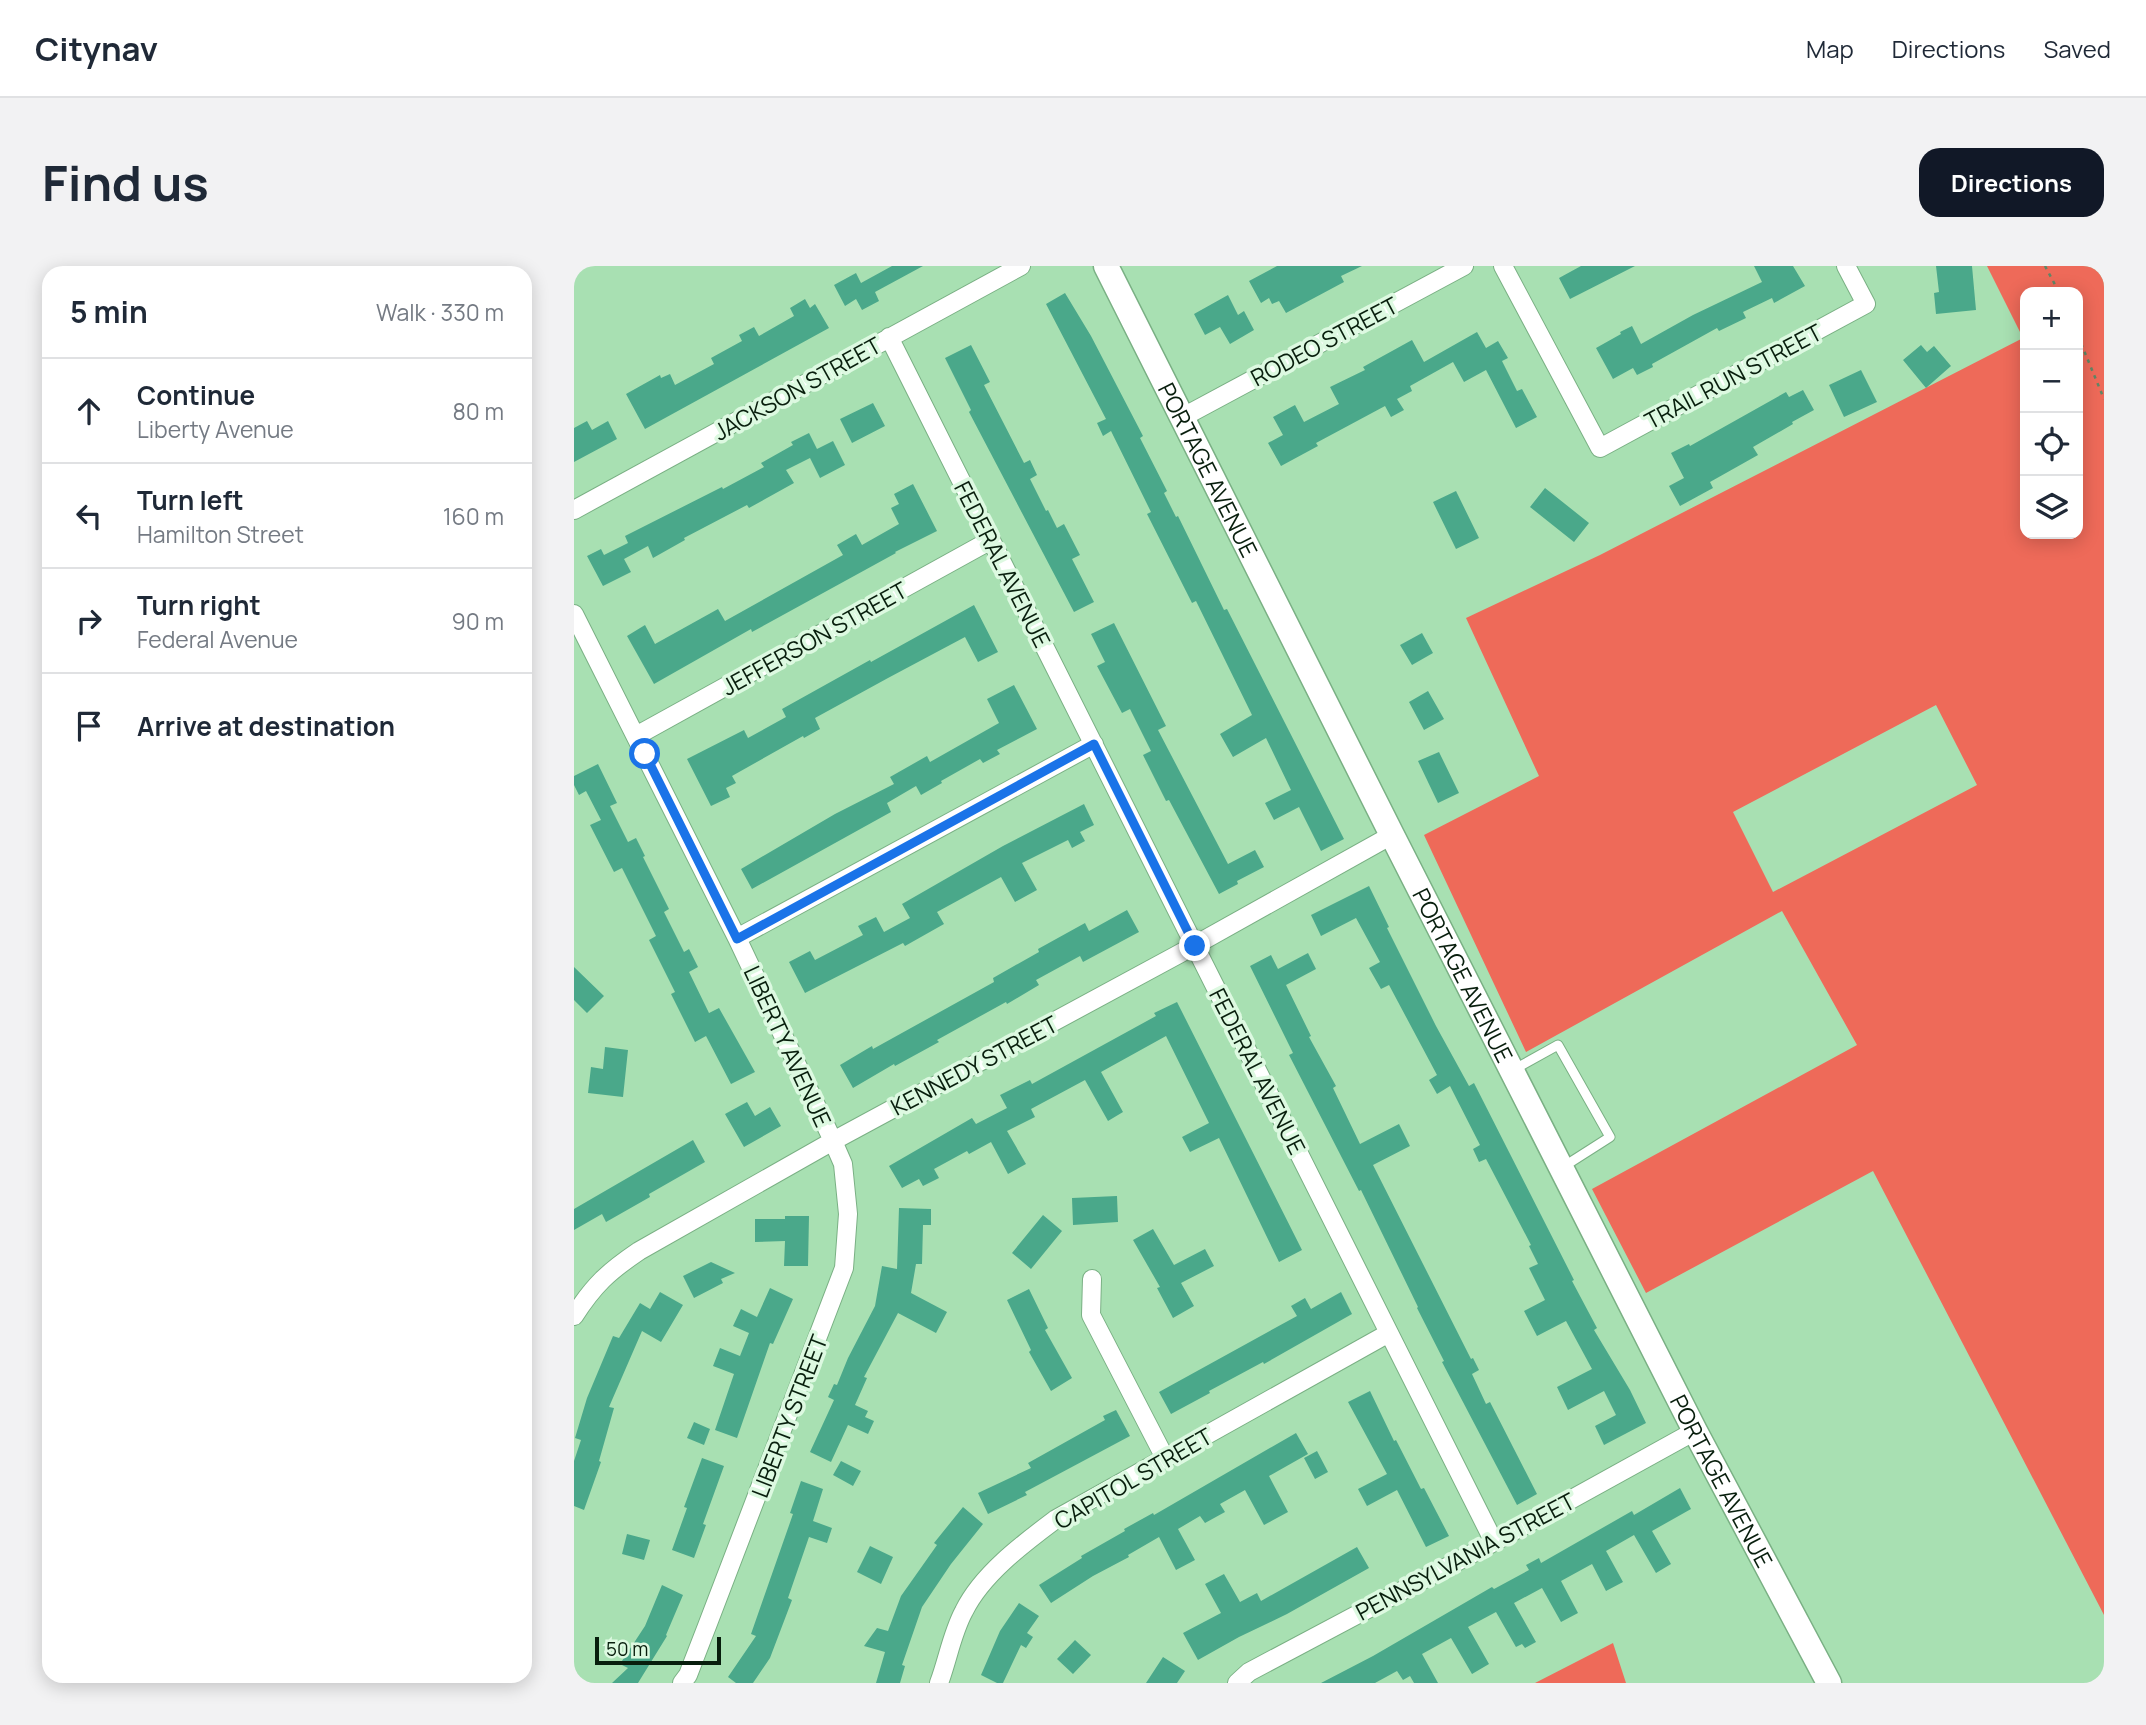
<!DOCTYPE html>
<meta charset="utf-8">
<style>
:root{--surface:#fff;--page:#f2f2f3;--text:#1f2937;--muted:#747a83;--line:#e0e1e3;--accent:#111827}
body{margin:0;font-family:Manrope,sans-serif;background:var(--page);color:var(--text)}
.controls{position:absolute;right:21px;top:21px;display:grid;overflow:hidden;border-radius:14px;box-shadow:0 4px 18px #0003}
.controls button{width:63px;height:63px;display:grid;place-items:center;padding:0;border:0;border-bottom:2px solid var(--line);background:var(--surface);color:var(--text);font:35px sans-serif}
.scale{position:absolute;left:21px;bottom:18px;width:126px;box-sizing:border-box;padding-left:7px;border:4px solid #081e0d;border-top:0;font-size:19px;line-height:24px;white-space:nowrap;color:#081e0d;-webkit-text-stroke:5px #ddf9e1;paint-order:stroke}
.stop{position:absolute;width:21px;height:21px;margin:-16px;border:5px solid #1a73e8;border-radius:50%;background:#fff}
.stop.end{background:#1a73e8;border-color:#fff;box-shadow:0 2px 7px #0008}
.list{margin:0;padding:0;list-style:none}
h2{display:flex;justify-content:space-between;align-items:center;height:91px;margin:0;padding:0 28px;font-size:30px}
h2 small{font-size:23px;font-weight:400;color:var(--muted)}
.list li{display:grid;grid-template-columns:46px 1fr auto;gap:21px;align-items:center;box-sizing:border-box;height:105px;padding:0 28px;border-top:2px solid var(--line)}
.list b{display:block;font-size:26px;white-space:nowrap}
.list p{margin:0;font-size:23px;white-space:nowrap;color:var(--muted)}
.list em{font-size:23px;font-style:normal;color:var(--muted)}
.icon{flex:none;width:38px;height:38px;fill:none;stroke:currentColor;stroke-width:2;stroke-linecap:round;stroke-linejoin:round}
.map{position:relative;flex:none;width:1530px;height:1417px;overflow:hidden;border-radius:21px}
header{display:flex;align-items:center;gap:42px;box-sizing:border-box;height:98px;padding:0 35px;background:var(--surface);border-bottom:2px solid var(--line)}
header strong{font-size:33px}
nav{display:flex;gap:38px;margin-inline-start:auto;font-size:24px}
.intro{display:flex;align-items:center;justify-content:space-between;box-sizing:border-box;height:168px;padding:0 42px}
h1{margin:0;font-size:49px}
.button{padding:18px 32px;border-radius:21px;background:var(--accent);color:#fff;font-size:24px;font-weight:700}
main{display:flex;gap:42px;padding:0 42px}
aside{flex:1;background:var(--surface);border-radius:21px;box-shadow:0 4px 18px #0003}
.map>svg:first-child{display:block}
</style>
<header>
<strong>Citynav</strong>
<nav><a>Map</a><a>Directions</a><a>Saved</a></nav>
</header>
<div class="intro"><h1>Find us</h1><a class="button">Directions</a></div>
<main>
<aside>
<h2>5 min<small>Walk · 330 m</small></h2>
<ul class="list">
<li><svg class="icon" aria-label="ahead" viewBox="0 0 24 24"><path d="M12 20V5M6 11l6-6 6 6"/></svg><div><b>Continue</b><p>Liberty Avenue</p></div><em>80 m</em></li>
<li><svg class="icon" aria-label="left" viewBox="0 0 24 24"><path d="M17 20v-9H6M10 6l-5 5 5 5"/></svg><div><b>Turn left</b><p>Hamilton Street</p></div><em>160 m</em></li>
<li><svg class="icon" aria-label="right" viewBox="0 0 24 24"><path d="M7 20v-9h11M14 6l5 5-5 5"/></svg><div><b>Turn right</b><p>Federal Avenue</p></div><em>90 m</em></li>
<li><svg class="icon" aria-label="arrive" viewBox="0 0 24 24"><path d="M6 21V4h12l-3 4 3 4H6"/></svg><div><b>Arrive at destination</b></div></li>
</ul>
</aside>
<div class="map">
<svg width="1530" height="1417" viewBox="0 0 1530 1417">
<rect width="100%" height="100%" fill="#a8e0b2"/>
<path fill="#ee6a59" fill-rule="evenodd" d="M1413,0h117v1349l-231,-444 -227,122 -54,-104 265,-144 -75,-134 -256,141 -102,-217 115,-59 -73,-158 134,-63 423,-217zM1504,26v242h-53v-242zM1362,439l41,80 -204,107 -40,-80z
M1039,1377l13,40h-91z"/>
<path fill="#4aa88a" d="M318,0h31l-48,26 4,9 -17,9 -6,-11 -11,7 -11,-21 22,-12 5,10z
M703,0h85l-21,10 3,6 -58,31 -7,-12 -7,3 -3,-6 -8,5 -12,-22z
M1007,0h54l-65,33 -11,-21z
M1180,0h39l12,20 -31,17 -2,-5 -29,14 3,6 -27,13 -2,-3 -65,36 1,3 -16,8 -4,-7 -20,11 -17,-31 25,-14 -1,-2 12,-6 9,18 52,-29 69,-33z
M1362,0h36l4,44 -40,4 -2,-21 5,-1z
M491,27l26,43 52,100 -3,2 27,53 -3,2 12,24 2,-1 46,94 3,-1 117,230 -23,12 -22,-44 -25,13 -9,-17 26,-13 -25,-52 -33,19 -13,-23 32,-19 -56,-114 -4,2 -45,-89 4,-2 -40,-81 -8,5 -6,-13 9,-4 -60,-115z
M654,29l10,20 6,-4 10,19 -24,14 -10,-17 -15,8 -11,-21z
M231,33l5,9 5,-4 14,24 -184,101 -19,-35 34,-19 1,3 9,-4 5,11 39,-21 -3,-6 31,-17 -3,-6 15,-8 5,9 35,-20 -4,-8z
M903,66l9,16 12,-7 10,17 -6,3 15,30 5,-2 15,28 -21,11 -30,-58 -22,12 -11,-20 -43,24 2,5 -15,8 7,11 -13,7 -6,-11 -69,37 2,3 -37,20 -13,-23 15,-8 -10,-18 22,-12 9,17 35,-18 -9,-17 35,-17 -2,-3 49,-27 12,22z
M397,79l19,37 -6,3 40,78 6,-3 7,15 -7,4 16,32 2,-1 9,18 7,-4 16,31 -8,4 22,43 -20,10 -105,-200 2,-2 -26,-52z
M1347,79l6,7 7,-6 17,20 -25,22 -23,-28z
M1287,104l16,32 -33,15 -15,-32z
M1229,124l11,20 -22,12 1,2 -40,23 5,8 -48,27 3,6 -33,18 -11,-20 15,-8 -13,-25 18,-9 1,2 96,-54 3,5z
M299,137l12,23 -33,17 -12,-24z
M13,155l5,9 16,-9 9,18 -43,23v-34z
M235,167l8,16 16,-8 12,24 -25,13 -10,-20 -24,12 8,13 -45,25 -2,-3 -63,33 1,2 -32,18 -5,-12 -24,13 7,13 -28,14 -16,-30 14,-7 3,6 24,-12 -3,-7 97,-49 1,2 41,-22 -3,-4 32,-18 -2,-3z
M339,218l24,47 -42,21 1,1 -144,79 -1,-3 -97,55 -27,-48 18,-11 10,19 63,-35 7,12 118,-66 -6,-10 19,-11 6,11 37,-21 -8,-16 8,-4 -5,-10z
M971,222l44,35 -15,19 -44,-35z
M882,225l23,47 -23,11 -23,-47z
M400,339l24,47 -20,10 -13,-25 -77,41 -73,40 5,11 -16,9 -1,-2 -71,40 4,7 -10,5 4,9 -19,9 -24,-47 57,-29 4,8 38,-21 -4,-8 88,-49 1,2z
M540,357l52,103 -8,4 70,134 27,-14 9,17 -27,14 1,3 -19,10 -50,-94 -3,1 -23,-46 8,-4 -21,-42 -8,4 -25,-47 8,-4 -14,-28z
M848,367l11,20 -21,12 -12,-20z
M440,419l23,44 -40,21 3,4 -17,9 -3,-4 -39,22 1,2 -21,12 -5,-9 -29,17 4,9 -139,77 -11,-20 94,-55 59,-30 -4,-7 37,-21 3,6 69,-39 -12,-24z
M854,425l16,28 -20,11 -15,-28z
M865,486l20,41 -21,10 -20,-42z
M24,498l19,39 -7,3 18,36 8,-4 9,18 -2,1 26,52 -5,3 20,40 5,-3 9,18 -9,5 20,41 10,-5 36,64 -24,12 -25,-48 -11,6 -24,-48 4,-2 -26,-52 7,-4 -34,-68 -8,4 -24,-47 11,-5 -15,-29 -7,4 -5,-10v-9z
M510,538l10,21 -14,7 5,9 -13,7 -4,-8 -46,23 15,27 -22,12 -14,-25 -64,35 7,12 -39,22 -2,-3 -98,50 -16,-31 21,-11 5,9 48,-25 -5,-9 18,-9 8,15 26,-14 -8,-14 101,-58z
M795,620l20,41 -2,1 49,98 33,60 5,-3 100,197 -2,1 25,47 -3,2 36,60 16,33 -42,22 -9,-19 21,-11 -12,-24 -36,19 -11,-23 35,-18 -26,-48 -29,15 -13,-25 21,-11 -16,-32 9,-4 -9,-18 2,-1 -45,-86 -7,3 -6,-13 7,-4 -30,-59 -13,8 -8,-14 8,-5 -48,-90 -8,4 -12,-21 11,-6 -24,-44 -35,18 -10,-21z
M553,644l12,22 -56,30 -3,-6 -44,24 3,5 -32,19 -1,-2 -69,38 2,2 -44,24 -1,-2 -41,24 -13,-23 32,-19 1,3 121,-67 -1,-4 46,-26 -1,-3 47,-26 4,8z
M734,687l8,16 -30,16 25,51 -2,1 27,49 -3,2 27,56 39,-20 11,22 -37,19 98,194 2,-1 6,12 -7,4 14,30 4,-2 47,92 -20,11 -75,-143 2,-1 -27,-53 1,-1 -57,-117 -2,1 -70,-136 4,-2 -43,-87 21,-11 7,14z
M0,701l30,29 -17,17 -13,-13z
M603,736l125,248 -23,12 -60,-124 -29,14 -8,-15 27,-14 -43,-87 -65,36 22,40 -15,9 -23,-41 -54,29 4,8 -28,14 19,33 -18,10 -17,-32 -22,12 -2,-3 -33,18 5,9 -16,8 -4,-7 -17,9 -13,-22 83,-48 4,6 31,-16 -7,-13 30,-15 2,4 124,-68 -2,-3z
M31,781l23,3 -5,47 -35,-4 3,-26 12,2z
M173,836l8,14 15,-9 11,19 -37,21 -19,-33z
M119,874l12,22 -56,32 1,3 -44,25 -4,-8 -28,16v-21z
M543,930l1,26 -45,3 -1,-27z
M325,942l32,1v16h-8l-1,39h-6l-5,29 36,19 -11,21 -38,-20 -34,64 3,1 -12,27 13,6 -3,6 9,4 -6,13 -20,-9 -17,37 -21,-10 24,-52 -6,-3 6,-13 3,1 11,-27 27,-52 7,-40 15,3z
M469,949l19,16 -31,38 -19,-16z
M211,950h24l-1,50h-24l1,-25 -30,1v-23h30z
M579,963l21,36 31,-16 9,17 -33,17 13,23 -21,12 -16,-30 3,-1 -27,-47z
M137,996l24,11 -14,6 2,4 -29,15 -11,-22z
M196,1022l23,11 -20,45 -3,-1 -33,95 -22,-8 19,-56 -21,-8 7,-18 20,8 9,-23 -16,-7 8,-17 16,8z
M455,1023l19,39 -3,2 27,48 -21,13 -22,-39 2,-2 -24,-50z
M86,1026l23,13 -22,37 -19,-11 -33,76 5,1 -15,53 2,1 -17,48 -10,-4v-45l7,-21 -6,-2 12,-40 26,-62 6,2 21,-35 10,6z
M767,1026l11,22 -88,50 -1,-2 -54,29 1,2 -39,21 -12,-22 138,-76 -6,-10 14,-8 6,11z
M796,1125l24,50 2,-1 25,49 3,-1 25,48 -23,11 -29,-57 -30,16 -9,-17 29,-15 -39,-72z
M542,1144l14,26 -105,56 2,3 -39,19 -10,-21 53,-25 -3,-5 77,-43 -2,-4z
M120,1156l16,7 -6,16 -17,-7z
M722,1167l12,21 -39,22 19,36 -24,13 -19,-35 -25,14 5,8 -20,11 -5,-7 -22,13 17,31 -19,10 -17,-33 -31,18 1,2 -36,19 -42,27 -12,-18 43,-27 -1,-2 44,-25 -1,-2 29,-16 1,2z
M743,1185l11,21 -13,7 -11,-21z
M128,1192l22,8 -21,58 3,1 -12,33 -22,-8 15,-42 -3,-1z
M267,1195l20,10 -8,15 -20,-11z
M227,1215l22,8 -10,32 19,7 -5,15 -18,-6 -21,61 4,2 -22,58 -17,25h-17l-8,-6 28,-41 -5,-2 42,-120 -3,-1z
M1106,1222l11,21 -39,22 19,33 -15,9 -22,-38 -28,16 17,31 -17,9 -14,-27 -31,17 17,32 -17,9 -19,-34 -28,15 22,39 -11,6 -3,-4 -6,3 -20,-35 -28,15 21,37 -17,10 -21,-36 -29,16 16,29h-24l-4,-7 -7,4 -6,-9 -22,12h-54l52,-27 119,-69 2,2 35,-19 -3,-5 13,-7 2,5 91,-52 2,4z
M389,1241l20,17 -32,40 -29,43 -20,58 3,1 -5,17h-24l9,-31 -21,-6 13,-18 11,3 13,-35 36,-51 -3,-2z
M53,1268l23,6 -6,20 -22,-6z
M296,1280l23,11 -12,27 -24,-12z
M783,1281l12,21 -82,46 -48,23 -41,23 -15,-27 38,-20 -16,-29 19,-10 16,28 17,-9 4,8z
M88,1319l21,10 -17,40 1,1 -29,47h-26l16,-15 -8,-4 25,-38z
M445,1337l20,13 -12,17 6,4 -7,11 -5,-3 -18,38h-6l-16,-8 19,-44z
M501,1374l16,15 -18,19 -16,-15z
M589,1391l22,14 -8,12h-31z"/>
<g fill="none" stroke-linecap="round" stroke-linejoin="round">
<defs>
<path id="lane" d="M939,804l45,-25 52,92 -47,30"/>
<path id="street" d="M929,0l97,182 266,-144 -20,-38
M315,71l605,1205
M609,151l281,-151
M0,244l447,-244
M0,348l163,324 96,203 10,23 5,50 -4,54 -137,358 -19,49 -6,8
M62,470l355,-196
M163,672l357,-194
M518,1013l-1,36 74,143
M0,1050c20,-31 34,-44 65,-65l194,-110 346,-187 213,-119
M365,1417c9,-24 13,-50 25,-72 18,-37 60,-68 92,-92l333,-186
M663,1417l12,-11 245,-130 201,-111"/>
<g id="secondary">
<path id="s1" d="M532,0l286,569 303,596 134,252"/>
</g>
</defs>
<use href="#lane" stroke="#7ab084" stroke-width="11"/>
<use href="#street" stroke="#7ab084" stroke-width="20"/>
<use href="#secondary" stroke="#7ab084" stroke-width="27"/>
<path stroke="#5f8766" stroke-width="2.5" stroke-dasharray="3.5 5" stroke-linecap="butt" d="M1471,0l14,26
M1504,70l26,63"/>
<use href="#lane" stroke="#fff" stroke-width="9"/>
<use href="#street" stroke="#fff" stroke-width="18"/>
<use href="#secondary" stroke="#fff" stroke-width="24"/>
</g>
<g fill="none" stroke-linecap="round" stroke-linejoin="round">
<path stroke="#1a73e8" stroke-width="9" d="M71,488l92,185 357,-195 101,202"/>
</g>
<g text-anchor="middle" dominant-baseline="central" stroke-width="7" stroke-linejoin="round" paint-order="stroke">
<g font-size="23" fill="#081e0d" stroke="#ddf9e1">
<text transform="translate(750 75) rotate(-28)">RODEO STREET</text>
<text transform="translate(1159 110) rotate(-28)">TRAIL RUN STREET</text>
<text transform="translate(223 122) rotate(-29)">JACKSON STREET</text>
<text stroke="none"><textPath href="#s1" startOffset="228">PORTAGE AVENUE</textPath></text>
<text transform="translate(429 298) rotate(63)">FEDERAL AVENUE</text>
<text transform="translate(240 372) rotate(-29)">JEFFERSON STREET</text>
<text stroke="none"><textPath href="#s1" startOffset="794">PORTAGE AVENUE</textPath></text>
<text transform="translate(214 780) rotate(65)">LIBERTY AVENUE</text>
<text transform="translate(400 799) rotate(-28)">KENNEDY STREET</text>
<text transform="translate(684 805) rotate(63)">FEDERAL AVENUE</text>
<text transform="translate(215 1150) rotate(-69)">LIBERTY STREET</text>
<text transform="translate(559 1212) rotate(-30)">CAPITOL STREET</text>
<text stroke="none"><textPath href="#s1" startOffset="1362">PORTAGE AVENUE</textPath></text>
<text transform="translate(891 1290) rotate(-28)">PENNSYLVANIA STREET</text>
</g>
</g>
</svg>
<div class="controls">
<button>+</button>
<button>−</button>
<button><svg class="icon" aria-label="locate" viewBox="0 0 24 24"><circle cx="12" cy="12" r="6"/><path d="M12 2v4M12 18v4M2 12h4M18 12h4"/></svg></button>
<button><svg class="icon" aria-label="layers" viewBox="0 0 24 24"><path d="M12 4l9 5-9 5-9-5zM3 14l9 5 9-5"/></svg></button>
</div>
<div class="scale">50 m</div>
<div class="stop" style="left:71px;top:488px"></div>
<div class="stop end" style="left:621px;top:680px"></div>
</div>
</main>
